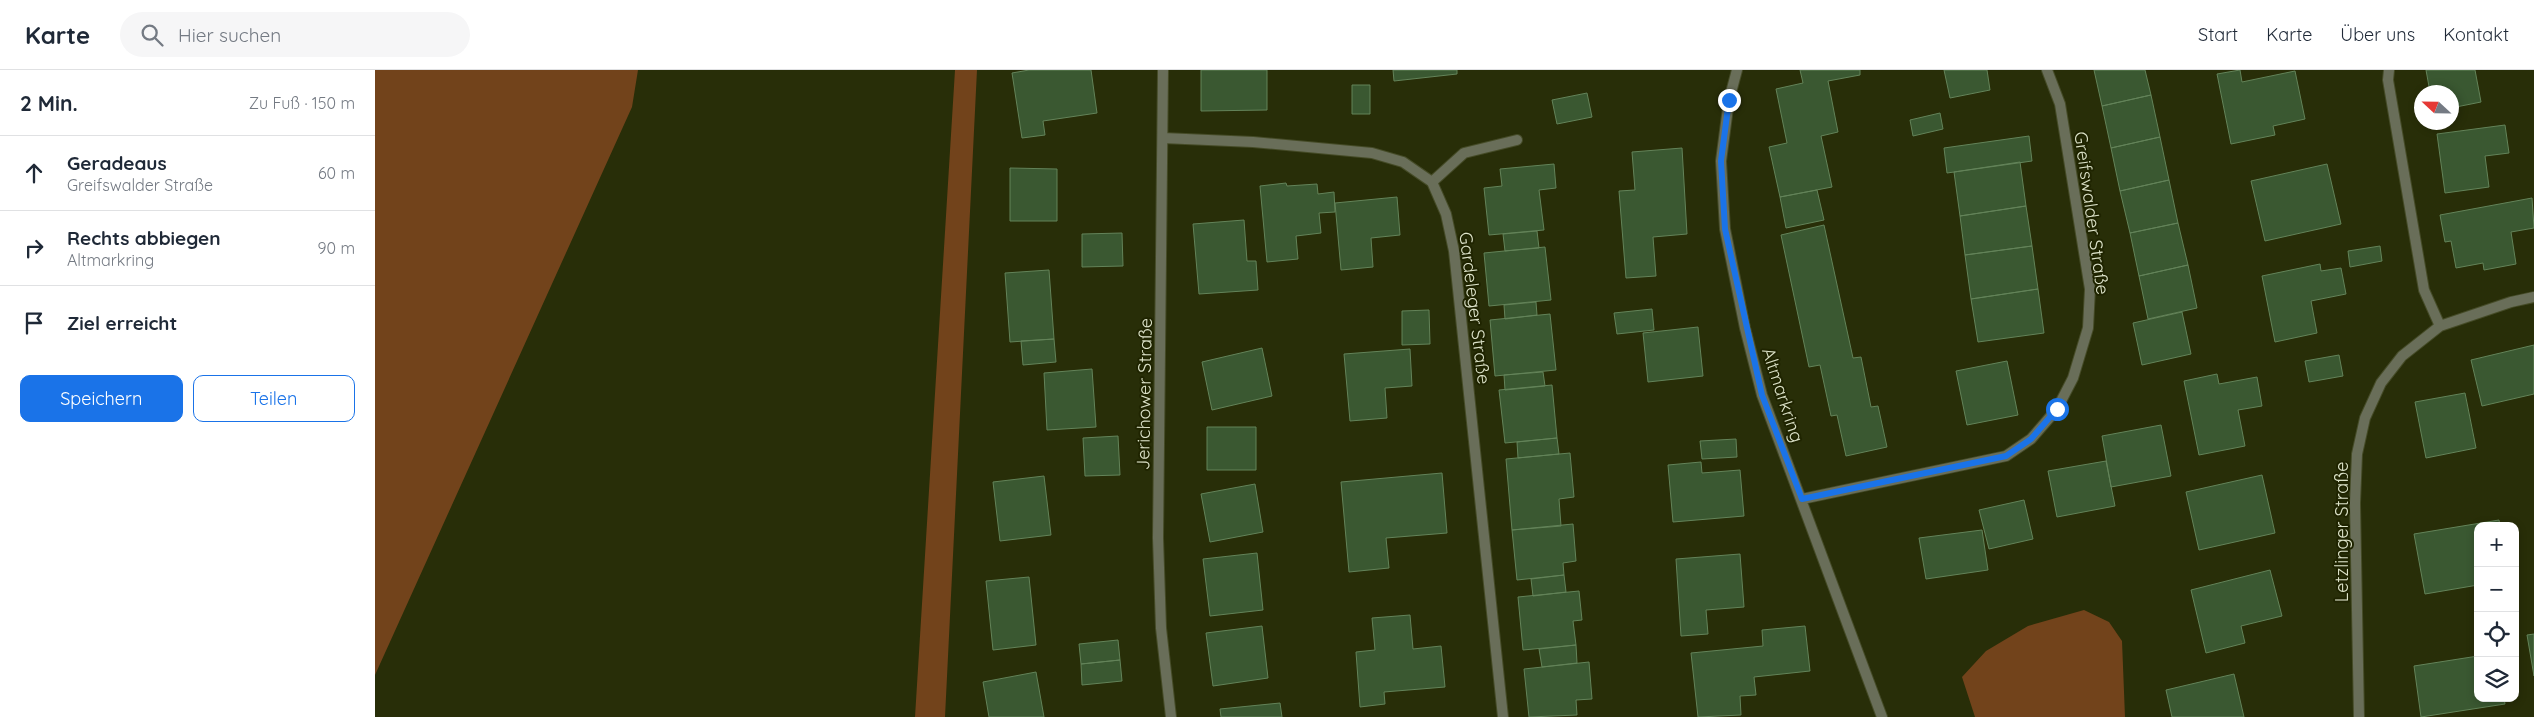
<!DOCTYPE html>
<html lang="de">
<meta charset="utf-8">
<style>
:root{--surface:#fff;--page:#f6f6f7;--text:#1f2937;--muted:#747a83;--line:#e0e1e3;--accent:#1a73e8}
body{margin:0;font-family:Quicksand,sans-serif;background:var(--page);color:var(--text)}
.controls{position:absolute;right:15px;bottom:15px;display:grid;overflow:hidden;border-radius:10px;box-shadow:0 2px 8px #0003}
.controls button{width:45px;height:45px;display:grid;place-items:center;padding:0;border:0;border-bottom:1px solid var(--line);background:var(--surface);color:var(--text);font:25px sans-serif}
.compass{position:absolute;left:2039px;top:15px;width:45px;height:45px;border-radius:50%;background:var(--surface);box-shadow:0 2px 8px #0003;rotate:292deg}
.stop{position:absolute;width:15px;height:15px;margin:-11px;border:4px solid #1a73e8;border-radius:50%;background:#fff}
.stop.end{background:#1a73e8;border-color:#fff;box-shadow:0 1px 5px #0008}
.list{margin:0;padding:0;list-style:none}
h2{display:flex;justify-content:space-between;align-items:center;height:65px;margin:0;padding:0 20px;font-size:21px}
h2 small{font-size:16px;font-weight:400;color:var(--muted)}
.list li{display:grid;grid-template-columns:32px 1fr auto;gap:15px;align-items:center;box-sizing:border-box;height:75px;padding:0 20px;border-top:1px solid var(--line)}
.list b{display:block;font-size:19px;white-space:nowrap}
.list p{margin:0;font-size:16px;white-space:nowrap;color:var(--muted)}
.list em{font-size:16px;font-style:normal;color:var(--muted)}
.actions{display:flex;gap:10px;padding:15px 20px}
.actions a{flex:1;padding:11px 0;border:1px solid var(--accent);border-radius:10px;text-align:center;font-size:18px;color:var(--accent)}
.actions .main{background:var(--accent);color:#fff}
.icon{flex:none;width:28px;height:28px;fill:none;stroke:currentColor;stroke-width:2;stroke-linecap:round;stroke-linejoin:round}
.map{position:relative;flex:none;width:2159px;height:647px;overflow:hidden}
header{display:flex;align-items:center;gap:30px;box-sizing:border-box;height:70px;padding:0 25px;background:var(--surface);border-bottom:1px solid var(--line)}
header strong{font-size:24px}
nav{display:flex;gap:28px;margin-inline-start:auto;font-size:18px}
.search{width:350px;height:45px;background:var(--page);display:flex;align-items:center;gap:12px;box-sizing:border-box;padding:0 18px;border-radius:28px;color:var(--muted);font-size:19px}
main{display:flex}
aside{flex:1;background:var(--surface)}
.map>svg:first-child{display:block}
</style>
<header>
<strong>Karte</strong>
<div class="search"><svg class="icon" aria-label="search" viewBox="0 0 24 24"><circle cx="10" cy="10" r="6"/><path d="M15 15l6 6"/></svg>Hier suchen</div>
<nav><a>Start</a><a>Karte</a><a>Über uns</a><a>Kontakt</a></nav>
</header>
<main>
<aside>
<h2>2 Min.<small>Zu Fuß · 150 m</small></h2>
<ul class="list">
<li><svg class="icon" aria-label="ahead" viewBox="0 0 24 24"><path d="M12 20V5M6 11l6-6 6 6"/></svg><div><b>Geradeaus</b><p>Greifswalder Straße</p></div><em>60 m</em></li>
<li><svg class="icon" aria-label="right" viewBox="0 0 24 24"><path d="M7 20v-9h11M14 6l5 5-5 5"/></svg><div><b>Rechts abbiegen</b><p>Altmarkring</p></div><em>90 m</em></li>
<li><svg class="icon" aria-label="arrive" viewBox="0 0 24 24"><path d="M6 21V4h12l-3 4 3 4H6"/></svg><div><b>Ziel erreicht</b></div></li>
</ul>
<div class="actions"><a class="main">Speichern</a><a>Teilen</a></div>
</aside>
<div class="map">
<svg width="2159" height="647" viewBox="0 0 2159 647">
<rect width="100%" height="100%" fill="#282e08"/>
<path fill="#72431b" d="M0,0h263l-6,37 -257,568z
M580,0h22l-32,647h-30z
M1709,540l25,12 13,19 3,76h-150l-13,-40 24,-26 42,-25z"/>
<path fill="#3a5831" stroke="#638359" d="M654,0h62l6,43 -54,8 2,14 -23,3 -10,-65z
M826,0h66v40l-66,1z
M1018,0h64v4l-63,7z
M1425,0h60v5l-32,6 10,51 -17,4 11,51 -52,10 -11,-50 18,-4 -11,-54 27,-6z
M1569,0h43l3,20 -40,8z
M1719,0h51l6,25 -49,11z
M1865,0l2,12 53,-11 10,48 -32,7 2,9 -44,9 -14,-70z
M2051,0h49l6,32 -30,6v-16h-21z
M977,15h18v29h-18z
M1212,23l5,24 -35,7 -5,-24z
M1776,25l9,42 -49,11 -9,-42z
M1565,43l3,16 -30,7 -3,-16z
M2130,55l4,28 -24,3 4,31 -44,6 -8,-59z
M1654,66l3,25 -85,12 -3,-25z
M1785,67l9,43 -49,11 -9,-43z
M1307,78l5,86 -34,3 3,39 -30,2 -7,-87 16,-1 -3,-38z
M1645,92l6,44 -66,10 -6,-44z
M1179,94l2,24 -17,2 5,40 -55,5 -5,-47 18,-2 -2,-17z
M1952,94l14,60 -76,17 -14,-60z
M635,98l47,1v52h-47z
M1794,110l9,43 -48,10 -10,-42z
M911,113l1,3 30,-2 1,10 16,-2 1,20 -16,1 2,20 -25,3 2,23 -31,3 -7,-76z
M1442,120l7,30 -38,8 -6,-31z
M1022,127l3,38 -29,3 2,29 -32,3 -6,-67z
M2157,128l2,30 -23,4 5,32 -32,6 -1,-7 -27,5 -5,-27 -6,1 -5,-27z
M1651,136l6,40 -67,9 -5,-39z
M869,150l3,41h9l2,29 -59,4 -6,-70z
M1803,153l10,42 -49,11 -9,-43z
M1449,155l29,133 8,-1 10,50 7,-1 9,41 -41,9 -9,-41 -6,1 -11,-51 -11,2 -28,-132z
M1162,161l2,17 -34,3 -2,-17z
M747,163l1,33 -41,1v-33z
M1657,176l6,43 -67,10 -6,-44z
M2005,176l2,15 -32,6 -2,-16z
M1170,177l6,53 -62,6 -5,-53z
M1945,194l1,7 20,-3 5,26 -35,7 6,32 -42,9 -13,-66z
M1813,195l9,43 -49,11 -9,-43z
M674,200l5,69 -44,3 -5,-69z
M1663,219l6,44 -66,9 -7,-43z
M1161,232l1,13 -32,4 -1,-14z
M1277,239l2,21 -37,4 -3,-21z
M1054,240l1,34 -28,1v-34z
M1807,242l9,42 -49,11 -9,-42z
M1175,244l6,56 -61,6 -5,-56z
M1323,257l5,49 -55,6 -5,-49z
M679,269l2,23 -33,3 -2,-24z
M2159,275v49l-52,12 -11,-46z
M887,278l10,48 -60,14 -10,-48z
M1035,279l2,37 -27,2 2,30 -37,3 -6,-67z
M1964,285l4,21 -34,6 -4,-21z
M1632,291l11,54 -51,10 -11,-54z
M717,299l4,58 -49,3 -3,-57z
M1168,302l2,14 -40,4 -1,-15z
M1842,304l2,10 38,-7 5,29 -24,4 7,36 -46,9 -15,-74z
M1177,315l5,53 -52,5 -6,-53z
M2090,323l11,55 -50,10 -11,-56z
M1786,355l10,51 -60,11 -9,-51z
M832,357h49v43h-49z
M743,366l2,39 -35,1 -2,-38z
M1182,368l2,16 -41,4 -1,-16z
M1361,369l1,18 -35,2 -2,-18z
M1195,383l4,44 -15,2 2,27 -49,4 -6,-71z
M1731,391l9,45 -58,11 -9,-46z
M1326,392l1,11 38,-3 4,46 -71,6 -5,-57z
M1067,403l5,60 -61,5 3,30 -40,4 -8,-90z
M1887,405l13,58 -76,17 -13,-58z
M669,406l7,59 -51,6 -7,-59z
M880,414l8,48 -53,10 -9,-48z
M1649,430l9,39 -44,10 -10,-39z
M2124,450l1,6h-22v59l-53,9 -11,-60z
M1198,454l3,37 -13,2 1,12 -47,5 -5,-50z
M1607,460l6,40 -62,9 -7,-41z
M882,483l6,57 -53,6 -7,-57z
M1365,484l4,53 -38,3 2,24 -27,2 -5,-77z
M1895,500l12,46 -41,10 4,17 -39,10 -15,-63z
M1189,505l2,17 -33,4 -2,-17z
M654,507l7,68 -43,5 -7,-69z
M1204,521l3,29 -9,1 3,24 -53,5 -5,-53z
M1035,545l3,34 28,-3 4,41 -61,5 1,12 -25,3 -4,-55 19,-2 -3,-32z
M887,556l6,52 -55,8 -7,-53z
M1430,556l5,45 -56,6 2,18 -16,1 1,19 -43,2 -7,-64 72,-7 -1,-16z
M2159,564v42l-7,-41z
M743,570l2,20 -39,4 -2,-20z
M1201,575l1,18 -35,4 -3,-18z
M2103,586v42h26l1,6 -84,13 -7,-51z
M745,590l2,21 -40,4 -1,-21z
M1214,592l3,37 -16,1 1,15 -48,2 -5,-48z
M661,602l8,45h-55l-6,-35z
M1859,604l10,43h-72l-6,-27z
M905,633l2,14h-61l-1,-8z"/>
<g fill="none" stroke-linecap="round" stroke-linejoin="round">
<defs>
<path id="lane" d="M1057,112l32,-29 53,-13"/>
<path id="street" d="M788,0l-5,468 3,90 10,89
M1362,0l-8,30 -8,61 4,68 20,99 17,67 120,322
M2014,0l-1,10 36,210 16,36
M788,68l90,4 119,11 31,9 29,20 14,32 8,37 49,466
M1427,429l204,-43 25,-17 26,-30 16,-31 15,-50 2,-39 -30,-185 -13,-34
M1984,647l-4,-214 2,-49 8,-36 16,-35 21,-27 38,-30 71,-24 23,-5"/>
</defs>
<use href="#lane" stroke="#454b27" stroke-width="12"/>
<use href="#street" stroke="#454b27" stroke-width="12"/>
<use href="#lane" stroke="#696e59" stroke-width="10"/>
<use href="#street" stroke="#696e59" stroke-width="10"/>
</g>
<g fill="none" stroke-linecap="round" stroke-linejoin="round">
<path stroke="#1a73e8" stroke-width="6" d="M1354,30l-8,61 4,68 37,166 40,104 204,-43 25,-17 26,-30"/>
</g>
<g text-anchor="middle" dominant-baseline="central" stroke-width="4" stroke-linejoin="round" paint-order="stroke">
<g font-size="18" fill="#dde3c9" stroke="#1f2400">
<text transform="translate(1717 143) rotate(82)">Greifswalder Straße</text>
<text transform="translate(1100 238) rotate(83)">Gardeleger Straße</text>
<text transform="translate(769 324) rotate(-89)">Jerichower Straße</text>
<text transform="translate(1408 325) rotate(72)">Altmarkring</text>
<text transform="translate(1966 462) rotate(-90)">Letzlinger Straße</text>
</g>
</g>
</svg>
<div class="controls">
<button>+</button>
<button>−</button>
<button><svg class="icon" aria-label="locate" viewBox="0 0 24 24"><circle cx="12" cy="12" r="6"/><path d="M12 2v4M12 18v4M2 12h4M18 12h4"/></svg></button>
<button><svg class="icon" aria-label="layers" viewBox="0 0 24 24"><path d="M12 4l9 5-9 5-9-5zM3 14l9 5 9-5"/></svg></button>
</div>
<svg class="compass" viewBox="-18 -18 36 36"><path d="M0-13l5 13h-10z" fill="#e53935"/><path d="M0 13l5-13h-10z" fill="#747a83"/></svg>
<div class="stop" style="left:1682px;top:339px"></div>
<div class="stop end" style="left:1354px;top:30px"></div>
</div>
</main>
